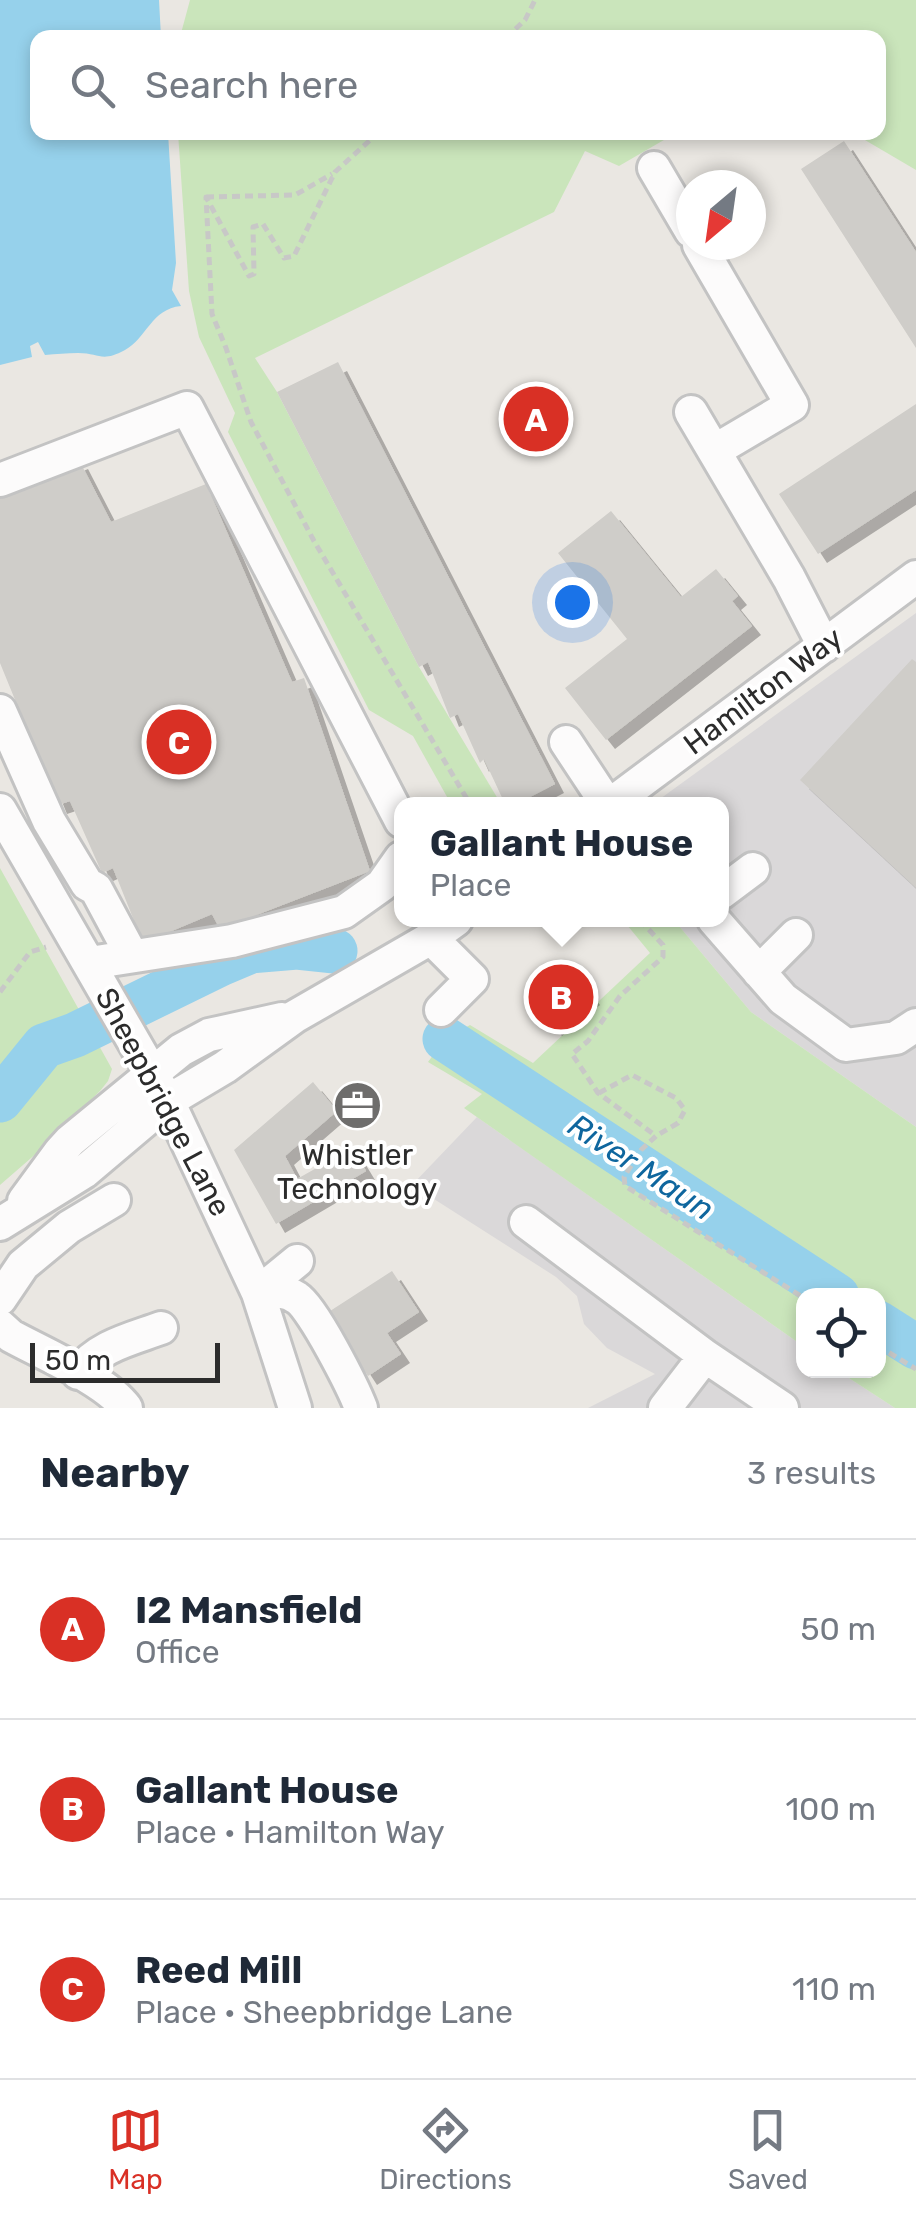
<!DOCTYPE html>
<meta charset="utf-8">
<style>
:root{--surface:#fff;--page:#f6f6f7;--text:#1f2937;--muted:#747a83;--line:#e0e1e3;--accent:#d93025}
body{margin:0;font-family:Rubik,sans-serif;background:var(--page);color:var(--text)}
.controls{position:absolute;right:30px;bottom:30px;display:grid;overflow:hidden;border-radius:20px;box-shadow:0 5px 15px #0003}
.controls button{width:90px;height:90px;display:grid;place-items:center;padding:0;border:0;border-bottom:2px solid var(--line);background:var(--surface);color:var(--text);font:50px sans-serif}
.compass{position:absolute;left:676px;top:170px;width:90px;height:90px;border-radius:50%;background:var(--surface);box-shadow:0 5px 15px #0003;rotate:209deg}
.scale{position:absolute;left:30px;bottom:25px;width:190px;box-sizing:border-box;padding-left:10px;border:5px solid #2c2c2c;border-top:0;font-size:28px;line-height:35px;white-space:nowrap;color:#2c2c2c;-webkit-text-stroke:8px #fff;paint-order:stroke}
.you{position:absolute;left:572px;top:602px;width:35px;height:35px;margin:-25px;border:8px solid #fff;border-radius:50%;background:#1a73e8;box-shadow:0 0 0 15px #1a73e833}
.badge{display:grid;place-items:center;width:65px;height:65px;border-radius:50%;background:var(--accent);color:#fff;font-size:32px;font-weight:700}
.pin{position:absolute;translate:-50% -50%;border:5px solid #fff;box-shadow:0 2px 10px #0006}
.popup{position:absolute;left:394px;top:797px;width:335px;height:130px;box-sizing:border-box;display:grid;place-content:center;border-radius:20px;background:var(--surface);filter:drop-shadow(0 2px 8px #0005);font-size:32px;white-space:nowrap;color:var(--muted)}
.popup b{font-size:38px;color:var(--text)}
.popup::after{content:'';position:absolute;left:50%;top:100%;margin-left:-20px;border:20px solid transparent;border-top-color:var(--surface)}
.list{margin:0;padding:0;list-style:none}
h2{display:flex;justify-content:space-between;align-items:center;height:130px;margin:0;padding:0 40px;font-size:42px}
h2 small{font-size:32px;font-weight:400;color:var(--muted)}
.list li{display:grid;grid-template-columns:65px 1fr auto;gap:30px;align-items:center;box-sizing:border-box;height:180px;padding:0 40px;border-top:2px solid var(--line)}
.list b{display:block;font-size:38px;white-space:nowrap}
.list p{margin:0;font-size:32px;white-space:nowrap;color:var(--muted)}
.list em{font-size:32px;font-style:normal;color:var(--muted)}
.icon{flex:none;width:55px;height:55px;fill:none;stroke:currentColor;stroke-width:2;stroke-linecap:round;stroke-linejoin:round}
.map{position:relative;flex:none;width:916px;height:1408px;overflow:hidden}
.search{position:absolute;background:var(--surface);box-shadow:0 5px 15px #0003;left:30px;right:30px;top:30px;height:110px;display:flex;align-items:center;gap:25px;box-sizing:border-box;padding:0 35px;border-radius:20px;color:var(--muted);font-size:38px}
.sheet{height:670px;background:var(--surface)}
nav{display:flex;justify-content:space-around;align-items:center;box-sizing:border-box;height:140px;border-top:2px solid var(--line);background:var(--surface);font-size:28px;color:var(--muted)}
nav a{display:grid;justify-items:center;gap:5px}
nav .on{color:var(--accent)}
.map>svg:first-child{display:block}
</style>
<div class="map">
<svg width="916" height="1408" viewBox="0 0 916 1408">
<defs>
<filter id="shadow"><feDropShadow dx="9" dy="9" stdDeviation="0" flood-color="#0004"/></filter>
</defs>
<rect width="100%" height="100%" fill="#eae7e2"/>
<path fill="#dad8d9" d="M916,613v514l-165,-115 -77,-92h47v-116h-68z
M477,1117l326,229 1,24 34,1 57,37h-307l67,-34 -48,-26 -23,-24 -7,-28 -21,-19 -144,-92z"/>
<path fill="#cae5bb" d="M190,0h726v170l-63,-37 25,-1v-94l-698,-1z
M178,133h498l-57,33 -34,-15 -31,61 -299,146 22,34 142,275 82,137h-50l-38,-68 -44,-26 -141,-278 7,-19 -36,-76 -10,-46z
M0,868l112,201 -4,12 -8,10 -62,61 -38,33z
M623,920h51l77,92 165,115v281h-21l-57,-37 40,-1v-74h-74l-1,50 -339,-238 18,-14 -54,-32 17,-23 25,-14 63,38 117,-110z"/>
<path fill="#96d1eb" d="M0,0h159l2,37 -123,1v94l130,1 8,130 -4,27 9,16c-30,3 -34,32 -56,44 -24,13 -25,3 -47,3 -11,0 -22,1 -33,2l-7,-13 -8,4 2,11 -32,8z"/>
<g fill="none" stroke-linecap="round" stroke-linejoin="round">
<path stroke="#96d1eb" stroke-width="45" d="M445,1039l392,257
M0,1100l44,-54 31,-11 145,-71 31,-13 46,-4 38,4
M878,1323l38,24"/>
</g>
<path fill="#cfcdc9" filter="url(#shadow)" d="M844,141l72,111v96l-115,-179z
M338,362l217,422 -39,20h-11l-21,-45 -4,4 -22,-49 -8,4 -22,-56 -9,5 -142,-275z
M916,404v86l-98,64 -39,-60z
M79,460l32,62 95,-38 86,198 12,-4 66,193 -150,58 -8,-15 -69,29 -30,-75 -11,5 -32,-72 -12,4 -58,-142v-168z
M611,511l70,86 35,-28 22,27 -6,5 20,25 -146,114 -41,-52 62,-49 -69,-86z
M912,659l4,3v226l-116,-108z
M568,968l23,28 -38,31 -23,-28z
M313,1082l24,29 -52,45 12,23 55,-31 14,23 -90,53 -42,-74z
M392,1271l27,41 -32,21 14,21 -33,22 -41,-63z"/>
<g fill="none" stroke-linecap="round" stroke-linejoin="round">
<defs>
<path id="minor" d="M654,168l37,63
M699,245l93,160 -78,46
M691,412l98,166 35,68
M0,480l187,-72 214,413
M0,711l49,110 38,63 9,5 36,67
M566,742l41,62
M611,804l305,-227
M0,810l168,291 90,192 37,115
M721,893l32,-24
M714,920l69,79 63,46 50,-7 20,-13
M431,938l41,41 -31,31
M90,963l142,-22 112,-29 38,-27 19,-27
M759,972l37,-37
M24,1201l36,-49 10,-11 111,-91 28,-15 73,-16
M526,1222l179,134 77,52
M0,1224l84,-52 84,-71 57,-34 69,-50 137,-79 25,-18
M258,1293c14,-1 26,-4 39,5 16,10 56,89 64,110
M258,1293l39,-32
M0,1299l23,-34 46,-38 45,-27
M0,1326l11,10c31,17 96,45 115,72
M78,1373c20,-27 53,-34 83,-45
M665,1408l40,-52"/>
</defs>
<use href="#minor" stroke="#c3c3c3" stroke-width="38"/>
<path stroke="#c8c8c7" stroke-width="5" stroke-dasharray="8 5" stroke-linecap="butt" d="M506,38l19,-18 10,-20
M379,132l-44,40 -41,84 -10,2 -21,-34 -10,3 1,47 -5,2 -43,-79 6,117 14,34 25,74 63,119 156,263
M206,197l89,-2 37,-21
M640,920l23,25v12l-43,39 -32,45 -16,13 26,39 58,43 -15,14 -17,27 1,9 179,112
M0,992l30,-40 16,-5
M599,1093l33,-18 44,23 9,12 -7,13 -22,13
M878,1346l38,23"/>
<use href="#minor" stroke="#fcfbfb" stroke-width="32"/>
</g>
<defs>
<symbol id="office-disc" viewBox="-11 -11 22 22"><circle r="9.5" fill="#6e6d6c" stroke="#fff"/><path d="M-6-3h4V-5.5h4V-3h4V5H-6ZM-1-4.5V-3h2v-1.5ZM-6 0V1H6V0Z" fill="#fff"/></symbol>
</defs>
<g fill-rule="evenodd">
<use href="#office-disc" x="330" y="1078" width="55" height="55"/>
</g>
<g text-anchor="middle" dominant-baseline="central" stroke-width="8" stroke-linejoin="round" paint-order="stroke">
<g font-size="30" fill="#2c2c2c" stroke="#fff">
<text transform="translate(763 691) rotate(-37)">Hamilton Way</text>
<text transform="translate(163 1102) rotate(62)">Sheepbridge Lane</text>
</g>
<g font-size="30" fill="#2c2c2c" stroke="#fff">
<text x="357" y="1155">Whistler<tspan x="357" dy="34">Technology</tspan></text>
</g>
<g font-size="32" font-style="italic" fill="#0e669e" stroke="#fff">
<text transform="translate(641 1167) rotate(33)">River Maun</text>
</g>
</g>
</svg>
<div class="controls">
<button><svg class="icon" aria-label="locate" viewBox="0 0 24 24"><circle cx="12" cy="12" r="6"/><path d="M12 2v4M12 18v4M2 12h4M18 12h4"/></svg></button>
</div>
<svg class="compass" viewBox="-18 -18 36 36"><path d="M0-13l5 13h-10z" fill="#e53935"/><path d="M0 13l5-13h-10z" fill="#747a83"/></svg>
<div class="scale">50 m</div>
<div class="you"></div>
<div class="pin badge" style="left:536px;top:419px">A</div>
<div class="pin badge" style="left:561px;top:997px">B</div>
<div class="popup"><b>Gallant House</b>Place</div>
<div class="pin badge" style="left:179px;top:742px">C</div>
<div class="search"><svg class="icon" aria-label="search" viewBox="0 0 24 24"><circle cx="10" cy="10" r="6"/><path d="M15 15l6 6"/></svg>Search here</div>
</div>
<section class="sheet">
<h2>Nearby<small>3 results</small></h2>
<ul class="list">
<li><span class="badge">A</span><div><b>I2 Mansfield</b><p>Office</p></div><em>50 m</em></li>
<li><span class="badge">B</span><div><b>Gallant House</b><p>Place · Hamilton Way</p></div><em>100 m</em></li>
<li><span class="badge">C</span><div><b>Reed Mill</b><p>Place · Sheepbridge Lane</p></div><em>110 m</em></li>
</ul>
</section>
<nav>
<a class="on"><svg class="icon" aria-label="map" viewBox="0 0 24 24"><path d="M3 6l6-2 6 2 6-2v14l-6 2-6-2-6 2zM9 4v14M15 6v14"/></svg>Map</a>
<a><svg class="icon" aria-label="directions" viewBox="0 0 24 24"><path d="M12 3l9 9-9 9-9-9zM9 14v-3h6M13 9l2 2-2 2"/></svg>Directions</a>
<a><svg class="icon" aria-label="saved" viewBox="0 0 24 24"><path d="M7 4h10v16l-5-4-5 4z"/></svg>Saved</a>
</nav>
